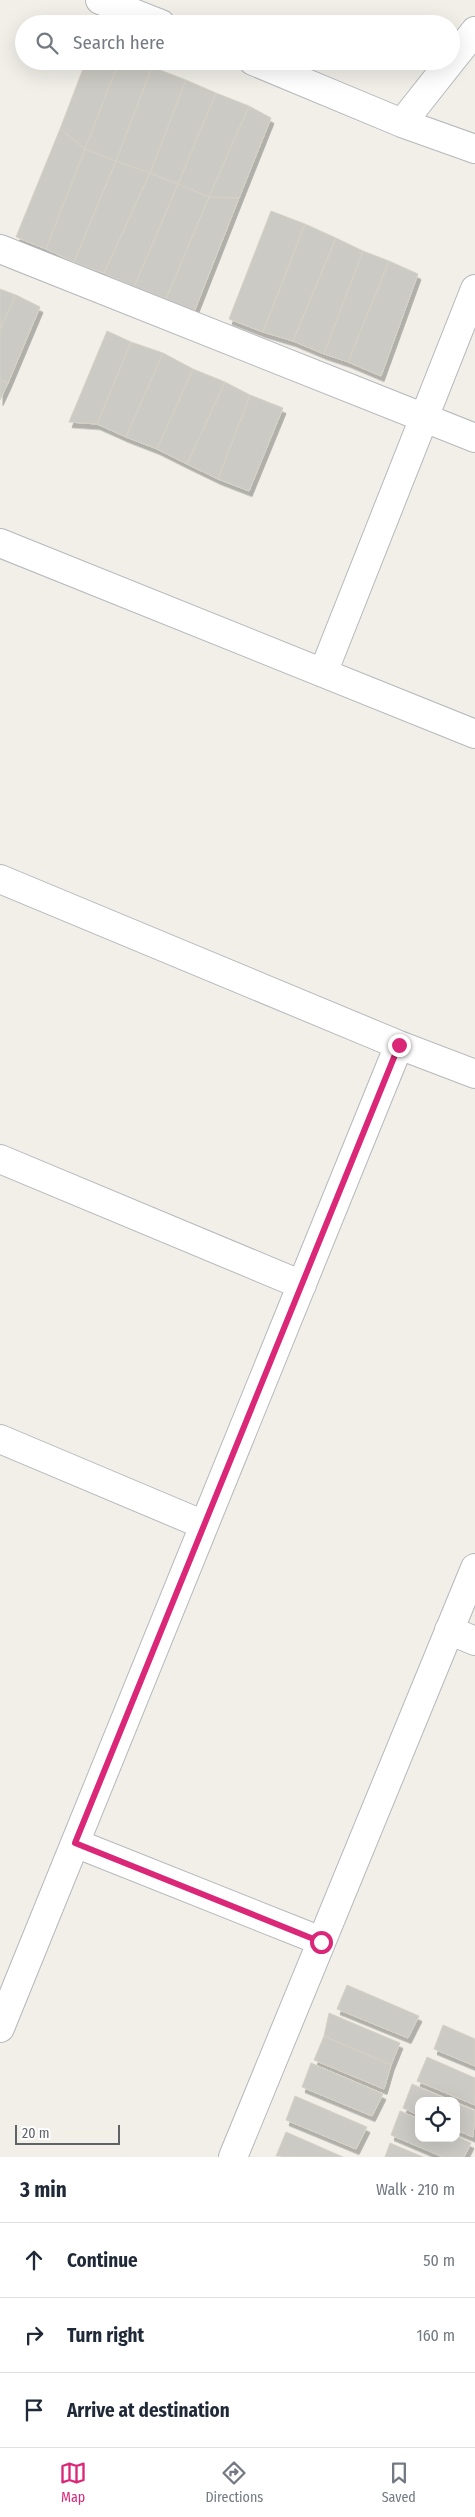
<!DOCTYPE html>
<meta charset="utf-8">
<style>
:root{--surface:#fff;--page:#f2f2f3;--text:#1f2937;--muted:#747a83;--line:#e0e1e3;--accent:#db2777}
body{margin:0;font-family:"Fira Sans Condensed",sans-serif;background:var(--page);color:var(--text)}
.controls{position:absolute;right:15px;bottom:15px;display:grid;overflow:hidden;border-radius:10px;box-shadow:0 5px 20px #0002}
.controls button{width:45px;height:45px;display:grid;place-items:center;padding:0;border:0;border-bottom:1px solid var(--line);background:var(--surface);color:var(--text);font:25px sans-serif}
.scale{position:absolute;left:15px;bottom:12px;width:105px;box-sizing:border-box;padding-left:5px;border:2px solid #5f6368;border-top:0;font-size:14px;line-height:18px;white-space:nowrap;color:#5f6368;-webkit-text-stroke:4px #fff;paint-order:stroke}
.stop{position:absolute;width:15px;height:15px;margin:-11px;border:4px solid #db2777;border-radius:50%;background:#fff}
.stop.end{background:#db2777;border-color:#fff;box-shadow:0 1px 5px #0008}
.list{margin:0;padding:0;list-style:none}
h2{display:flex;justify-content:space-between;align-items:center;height:65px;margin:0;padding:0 20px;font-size:21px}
h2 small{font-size:16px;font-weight:400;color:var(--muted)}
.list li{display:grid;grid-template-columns:32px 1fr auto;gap:15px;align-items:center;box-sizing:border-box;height:75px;padding:0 20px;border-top:1px solid var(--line)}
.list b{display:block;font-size:19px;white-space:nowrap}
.list em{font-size:16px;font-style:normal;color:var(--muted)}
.icon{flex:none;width:28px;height:28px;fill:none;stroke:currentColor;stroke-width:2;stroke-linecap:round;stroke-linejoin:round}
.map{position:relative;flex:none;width:475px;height:2157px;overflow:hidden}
.search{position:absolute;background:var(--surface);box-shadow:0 5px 20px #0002;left:15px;right:15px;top:15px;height:55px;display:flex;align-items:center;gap:12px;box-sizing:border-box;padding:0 18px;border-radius:28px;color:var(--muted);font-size:19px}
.sheet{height:290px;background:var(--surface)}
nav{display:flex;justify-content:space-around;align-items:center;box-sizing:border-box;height:70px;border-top:1px solid var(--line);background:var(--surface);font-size:14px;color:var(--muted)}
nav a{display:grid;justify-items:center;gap:2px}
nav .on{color:var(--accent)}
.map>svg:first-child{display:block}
</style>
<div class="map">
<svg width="475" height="2157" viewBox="0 0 475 2157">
<defs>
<filter id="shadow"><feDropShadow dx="3" dy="5.5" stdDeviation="0" flood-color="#0004"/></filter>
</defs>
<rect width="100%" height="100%" fill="#f1efe8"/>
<path fill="#cccac5" stroke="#d6d1c6" filter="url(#shadow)" d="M86,61h33l-34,88 -25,-20z
M119,61h18l15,6 -36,94 -31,-12z
M152,67l34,13 -36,93 -34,-12z
M186,80l30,13 -38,91 -28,-11z
M216,93l33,13 -40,91 -31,-13z
M249,106l22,12 -32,80 -30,-1z
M60,129l25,20 -39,100 -30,-12z
M85,149l31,12 -42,101 -28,-13z
M116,161l34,12 -46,100 -30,-11z
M150,173l28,11 -44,103 -30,-14z
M178,184l31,13 -43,102 -32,-12z
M209,197l30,1 -45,114 -28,-13z
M271,211l34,13 -42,108 -34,-13z
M305,224l31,14 -43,103 -30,-9z
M336,238l27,13 -39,103 -31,-13z
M363,251l26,10 -41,101 -24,-8z
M389,261l29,13 -37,102 -33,-14z
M0,289l16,6 -16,34z
M16,295l24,12 -32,76 -8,-3v-51z
M107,331l24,11 -34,82 -28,-2z
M131,342l32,11 -37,84 -29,-13z
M163,353l30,16 -36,80 -31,-12z
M193,369l32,13 -38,82 -30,-15z
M0,380l8,3 -8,17z
M225,382l25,13 -32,84 -31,-15z
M250,395l33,13 -34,83 -31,-12z
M347,1985l72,31 -11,22 -71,-29z
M329,2013l71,30 -9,22 -67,-29z
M443,2025l32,14v27l-41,-17z
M324,2036l67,29 -7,24 -70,-29z
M427,2057l48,21v27l-58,-24z
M311,2063l72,31 -11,22 -70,-29z
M412,2084l39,17h-32v14l-16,-7z
M295,2096l72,31 -11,22 -70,-29z
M456,2103l19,8 -2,26 -17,-7z
M400,2111l19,8v19h37v-2l15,7 -7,14h-21l-52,-22z
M286,2132l57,25 -67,-1z
M390,2143l33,14h-38z"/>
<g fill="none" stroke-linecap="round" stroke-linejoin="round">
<defs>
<path id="minor" d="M100,0l61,24
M253,61l149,62 73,26
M451,61l24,-30
M402,123l49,-62
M0,249l475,189
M0,543l475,191
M323,673l152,-384
M0,879l399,166 76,29
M0,1159l302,126
M0,1439l204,86
M449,1630l26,11
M75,1843l246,98
M0,2028l399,-983
M233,2157l242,-589"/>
</defs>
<use href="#minor" stroke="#b5b8bc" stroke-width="30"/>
<use href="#minor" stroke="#fff" stroke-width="28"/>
</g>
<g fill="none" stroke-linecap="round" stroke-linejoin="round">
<path stroke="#db2777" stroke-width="6" d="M321,1942l-246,-99 324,-798"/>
</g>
</svg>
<div class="controls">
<button><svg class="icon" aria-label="locate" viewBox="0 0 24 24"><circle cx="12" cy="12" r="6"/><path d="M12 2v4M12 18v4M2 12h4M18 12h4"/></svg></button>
</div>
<div class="scale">20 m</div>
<div class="stop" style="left:321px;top:1942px"></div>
<div class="stop end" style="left:399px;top:1045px"></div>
<div class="search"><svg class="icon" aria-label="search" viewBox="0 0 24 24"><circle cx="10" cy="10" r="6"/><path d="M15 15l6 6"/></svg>Search here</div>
</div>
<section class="sheet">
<h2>3 min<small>Walk · 210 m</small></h2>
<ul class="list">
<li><svg class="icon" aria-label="ahead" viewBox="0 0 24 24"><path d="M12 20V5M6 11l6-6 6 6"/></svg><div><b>Continue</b></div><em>50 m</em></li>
<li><svg class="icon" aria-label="right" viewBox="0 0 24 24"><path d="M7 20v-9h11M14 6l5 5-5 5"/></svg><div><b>Turn right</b></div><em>160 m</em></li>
<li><svg class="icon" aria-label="arrive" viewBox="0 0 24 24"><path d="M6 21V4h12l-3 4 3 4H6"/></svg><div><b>Arrive at destination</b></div></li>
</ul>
</section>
<nav>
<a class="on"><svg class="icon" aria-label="map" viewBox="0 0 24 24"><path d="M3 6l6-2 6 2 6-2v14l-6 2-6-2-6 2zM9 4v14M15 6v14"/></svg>Map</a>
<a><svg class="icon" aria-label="directions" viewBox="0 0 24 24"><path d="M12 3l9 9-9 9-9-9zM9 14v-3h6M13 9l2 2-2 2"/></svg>Directions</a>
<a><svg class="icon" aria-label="saved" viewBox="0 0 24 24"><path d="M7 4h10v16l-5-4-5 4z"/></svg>Saved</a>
</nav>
